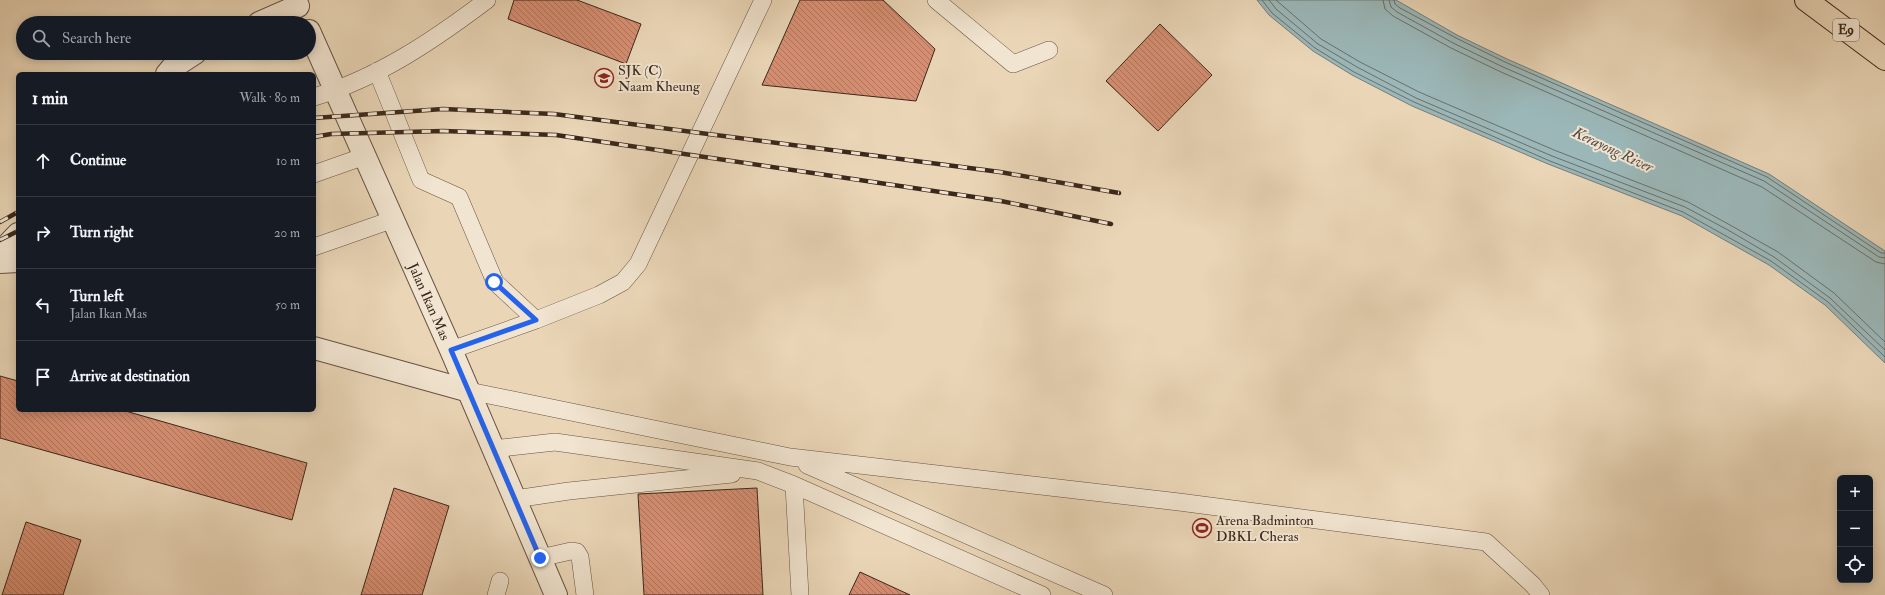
<!DOCTYPE html>
<meta charset="utf-8">
<style>
:root{--surface:#171b24;--page:#20242c;--text:#f1f3f6;--muted:#9ea1a6;--line:#363941}
body{margin:0;font-family:"IM FELL Double Pica",serif;background:var(--page);color:var(--text)}
.controls{position:absolute;right:12px;bottom:12px;display:grid;overflow:hidden;border-radius:6px;box-shadow:0 2px 10px #0003}
.controls button{width:36px;height:36px;display:grid;place-items:center;padding:0;border:0;border-bottom:1px solid var(--line);background:var(--surface);color:var(--text);font:20px sans-serif}
.stop{position:absolute;width:12px;height:12px;margin:-9px;border:3px solid #2563eb;border-radius:50%;background:#fff}
.stop.end{background:#2563eb;border-color:#fff;box-shadow:0 1px 4px #0008}
.list{margin:0;padding:0;list-style:none}
h2{display:flex;justify-content:space-between;align-items:center;height:52px;margin:0;padding:0 16px;font-size:17px}
h2 small{font-size:13px;font-weight:400;color:var(--muted)}
.list li{display:grid;grid-template-columns:26px 1fr auto;gap:12px;align-items:center;box-sizing:border-box;height:72px;padding:0 16px;border-top:1px solid var(--line)}
.list b{display:block;font-size:15px;white-space:nowrap}
.list p{margin:0;font-size:13px;white-space:nowrap;color:var(--muted)}
.list em{font-size:13px;font-style:normal;color:var(--muted)}
.icon{flex:none;width:22px;height:22px;fill:none;stroke:currentColor;stroke-width:2;stroke-linecap:round;stroke-linejoin:round}
.map{position:relative;flex:none;width:1885px;height:595px;overflow:hidden}
.search{position:absolute;background:var(--surface);box-shadow:0 2px 10px #0003;left:16px;top:16px;width:300px;height:44px;display:flex;align-items:center;gap:10px;box-sizing:border-box;padding:0 14px;border-radius:22px;color:var(--muted);font-size:15px}
.panel{position:absolute;background:var(--surface);box-shadow:0 2px 10px #0003;left:16px;top:72px;width:300px;height:340px;border-radius:6px}
.map>svg:first-child{display:block}
</style>
<div class="map">
<svg width="1885" height="595" viewBox="0 0 1885 595">
<defs>
<pattern id="building-back-hatch" width="6" height="6" patternUnits="userSpaceOnUse"><rect width="6" height="6" fill="#d78f73"/><path d="M-1 5l2 2M0 0l6 6M5-1l2 2" fill="none" stroke="#b0755e"/></pattern>
</defs>
<rect width="100%" height="100%" fill="#ead6b7"/>
<filter id="stains"><feTurbulence type="fractalNoise" baseFrequency=".005" numOctaves="4"/><feColorMatrix values="0 0 0 0 .2 0 0 0 0 .09 0 0 0 0 .02 0 0 0 .5 -.17"/></filter>
<radialGradient id="worn" r=".72"><stop offset=".6" stop-color="#630" stop-opacity="0"/><stop offset="1" stop-color="#630" stop-opacity=".3"/></radialGradient>
<path fill="#9bb7b8" stroke="#757d7a" d="M1257,0h139l61,35 50,24 262,115 116,77v112l-60,-58 -56,-40 -87,-49 -134,-52 -136,-58 -60,-31 -39,-24 -44,-36z"/>
<g fill="none" stroke-linecap="round" stroke-linejoin="round">
<path stroke="#6b6f6a" stroke-width="1" d="M1262,0l10,13 43,35 39,24 60,30 136,59 133,51 88,49 57,41 57,55
M1269,0l7,9 42,35 39,23 59,31 136,58 133,51 43,23 46,27 56,41 55,52
M1276,0l45,39 39,23 59,30 135,58 134,52 42,23 48,27 56,41 51,49
M1383,0l2,9 8,7 58,32 50,24 261,115 114,75 9,2
M1389,0l2,7 6,5 56,31 50,24 261,114 115,76 6,1
M1394,0l1,4 5,4 56,30 49,24 262,115 114,76h4"/>
</g>
<path fill="url(#building-back-hatch)" stroke="#3b271c" d="M514,0h63l64,24 -15,40 -118,-45z
M800,0h83l52,49 -19,52 -154,-16z
M1160,24l52,51 -54,56 -52,-50z
M0,376l18,5v29h104l185,53 -15,57 -292,-82z
M394,488l55,18 -27,89h-61z
M757,488l6,107h-119l-6,-101z
M26,522l55,18 -18,55h-61z
M860,572l50,23h-61z"/>
<g fill="none" stroke-linecap="round" stroke-linejoin="round">
<defs>
<path id="lane" d="M936,0l77,64 36,-14
M377,71l44,109 38,17 36,85 41,38
M314,97c64,-19 120,-57 173,-97
M314,174l51,-18
M314,247l80,-28
M451,350l85,-30 63,-25 24,-13 15,-18 125,-264
M469,391l321,66 389,45 307,40 47,43 8,10
M493,449l62,-7 203,29 36,14 248,110
M807,465l297,130
M794,485l6,110
M515,499l54,-8 163,-17
M540,558l31,-7 6,1 3,5 5,38
M496,595l4,-14"/>
<g id="street">
<path d="M259,23l39,-17"/>
<path id="s1" d="M309,31l142,319 105,245"/>
<path d="M167,74l5,-6 23,-15"/>
<path d="M0,253l18,-19"/>
<path d="M0,262l18,-1"/>
<path d="M314,348l155,43"/>
</g>
<path id="highway" d="M1806,0l79,59"/>
</defs>
<use href="#lane" stroke="#675343" stroke-width="18"/>
<use href="#street" stroke="#675343" stroke-width="24"/>
<use href="#highway" stroke="#3b271c" stroke-width="24"/>
<use href="#lane" stroke="#f1e4d0" stroke-width="17"/>
<use href="#street" stroke="#f1e4d0" stroke-width="22"/>
<use href="#highway" stroke="#ead6b7" stroke-width="22"/>
<defs>
<path id="rail" d="M314,118l129,-9 111,5 446,58 119,21
M314,137l17,-3 112,-3 113,4 445,66 110,23
M0,222l18,-10
M0,240l18,-9"/>
</defs>
<use href="#rail" stroke="#3b271c" stroke-width="4.5"/>
<use href="#rail" stroke="#f1e4d0" stroke-width="3" stroke-dasharray="9" stroke-linecap="butt"/>
</g>
<g fill="none" stroke-linecap="round" stroke-linejoin="round">
<path stroke="#2563eb" stroke-width="5" d="M494,282l42,38 -85,30 89,208"/>
</g>
<defs>
<symbol id="school-ring" viewBox="-11 -11 22 22"><circle r="9.5" fill="#f1e4d0" stroke="#8f2418" stroke-width="1.5"/><path d="M0-5L7-2L0 1L-7-2ZM-4 1L0 2.5L4 1V4Q0 6-4 4Z" fill="#8f2418"/></symbol>
<symbol id="stadium-ring" viewBox="-11 -11 22 22"><circle r="9.5" fill="#f1e4d0" stroke="#8f2418" stroke-width="1.5"/><path d="M0-5a6.5 5 0 1 0 0 10a6.5 5 0 1 0 0-10ZM-3.5-1.8h7v3.6h-7Z" fill="#8f2418"/></symbol>
</defs>
<g fill-rule="evenodd">
<use href="#school-ring" x="593" y="67" width="22" height="22"/>
<use href="#stadium-ring" x="1191" y="517" width="22" height="22"/>
</g>
<g text-anchor="middle" dominant-baseline="central" stroke-width="4" stroke-linejoin="round" paint-order="stroke">
<rect fill="#f1e4d0" stroke="#726052" stroke-width="1" x="1833" y="19" width="26" height="22" rx="3"/>
<g font-size="13" font-weight="bold" fill="#3b271c">
<text x="1846" y="30">E9</text>
</g>
<g font-size="14" fill="#3b271c" stroke="#f1e4d0" text-anchor="start">
<text x="618" y="70">SJK (C)<tspan x="618" dy="16">Naam Kheung</tspan></text>
<text x="1216" y="520">Arena Badminton<tspan x="1216" dy="16">DBKL Cheras</tspan></text>
</g>
<g font-size="14" fill="#3b271c" stroke="#f1e4d0">
<text stroke="none"><textPath href="#s1" startOffset="296">Jalan Ikan Mas</textPath></text>
</g>
<g font-size="15" font-style="italic" fill="#534b43" stroke="#f1e4d0">
<text transform="translate(1613 150) rotate(25)">Kerayong River</text>
</g>
</g>
<rect width="100%" height="100%" filter="url(#stains)"/>
<rect width="100%" height="100%" fill="url(#worn)"/>
</svg>
<div class="controls">
<button>+</button>
<button>−</button>
<button><svg class="icon" aria-label="locate" viewBox="0 0 24 24"><circle cx="12" cy="12" r="6"/><path d="M12 2v4M12 18v4M2 12h4M18 12h4"/></svg></button>
</div>
<div class="stop" style="left:494px;top:282px"></div>
<div class="stop end" style="left:540px;top:558px"></div>
<div class="search"><svg class="icon" aria-label="search" viewBox="0 0 24 24"><circle cx="10" cy="10" r="6"/><path d="M15 15l6 6"/></svg>Search here</div>
<section class="panel">
<h2>1 min<small>Walk · 80 m</small></h2>
<ul class="list">
<li><svg class="icon" aria-label="ahead" viewBox="0 0 24 24"><path d="M12 20V5M6 11l6-6 6 6"/></svg><div><b>Continue</b></div><em>10 m</em></li>
<li><svg class="icon" aria-label="right" viewBox="0 0 24 24"><path d="M7 20v-9h11M14 6l5 5-5 5"/></svg><div><b>Turn right</b></div><em>20 m</em></li>
<li><svg class="icon" aria-label="left" viewBox="0 0 24 24"><path d="M17 20v-9H6M10 6l-5 5 5 5"/></svg><div><b>Turn left</b><p>Jalan Ikan Mas</p></div><em>50 m</em></li>
<li><svg class="icon" aria-label="arrive" viewBox="0 0 24 24"><path d="M6 21V4h12l-3 4 3 4H6"/></svg><div><b>Arrive at destination</b></div></li>
</ul>
</section>
</div>
